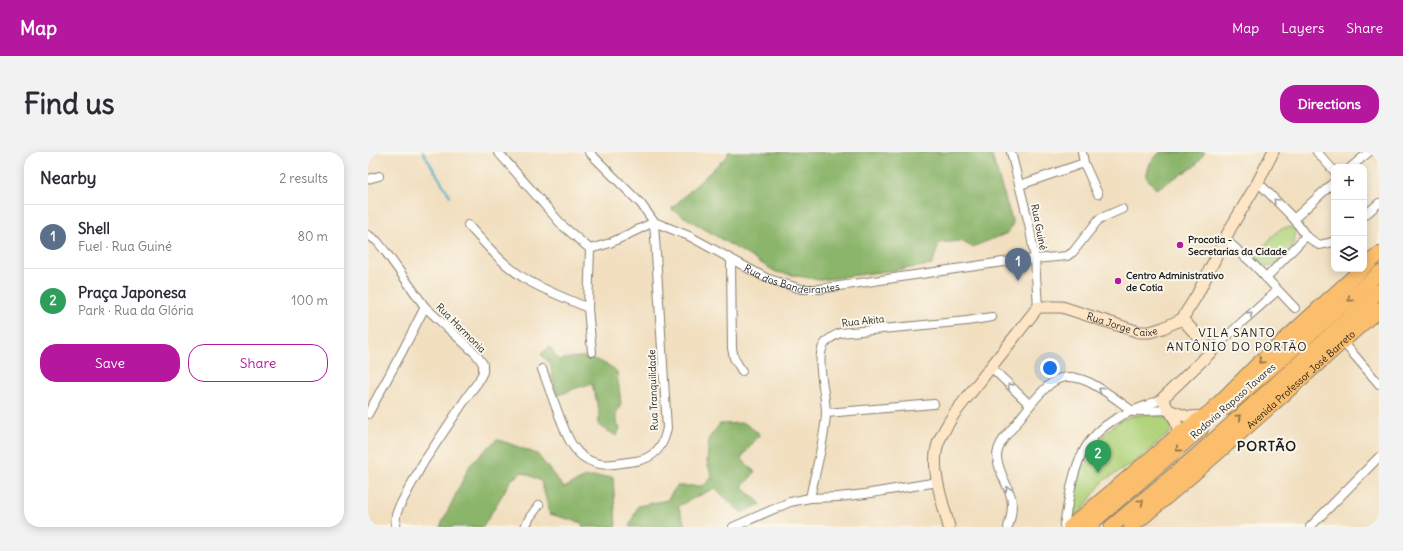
<!DOCTYPE html>
<meta charset="utf-8">
<style>
:root{--surface:#fff;--page:#f2f2f3;--text:#2b2b33;--muted:#7c7c81;--line:#e1e1e2;--accent:#b5179e}
body{margin:0;font-family:Delius,sans-serif;background:var(--page);color:var(--text)}
.controls{position:absolute;right:12px;top:12px;display:grid;overflow:hidden;border-radius:8px;box-shadow:0 2px 10px #0003}
.controls button{width:36px;height:36px;display:grid;place-items:center;padding:0;border:0;border-bottom:1px solid var(--line);background:var(--surface);color:var(--text);font:20px sans-serif}
.you{position:absolute;left:682px;top:216px;width:14px;height:14px;margin:-10px;border:3px solid #fff;border-radius:50%;background:#1a73e8;box-shadow:0 0 0 6px #1a73e833}
.badge{display:grid;place-items:center;width:26px;height:26px;border-radius:50%;background:var(--accent);color:#fff;font-size:13px;font-weight:700}
.pin{position:absolute;translate:-50% -33px;filter:drop-shadow(0 1px 2px #0008)}
.pin::after{content:'';position:absolute;top:21px;width:14px;height:12px;background:inherit;clip-path:polygon(0 0,100% 0,50% 100%)}
.list{margin:0;padding:0;list-style:none}
h2{display:flex;justify-content:space-between;align-items:center;height:52px;margin:0;padding:0 16px;font-size:17px}
h2 small{font-size:13px;font-weight:400;color:var(--muted)}
.list li{display:grid;grid-template-columns:26px 1fr auto;gap:12px;align-items:center;box-sizing:border-box;height:64px;padding:0 16px;border-top:1px solid var(--line)}
.list b{display:block;font-size:15px;white-space:nowrap}
.list p{margin:0;font-size:13px;white-space:nowrap;color:var(--muted)}
.list em{font-size:13px;font-style:normal;color:var(--muted)}
.actions{display:flex;gap:8px;padding:12px 16px}
.actions a{flex:1;padding:9px 0;border:1px solid var(--accent);border-radius:16px;text-align:center;font-size:14px;color:var(--accent)}
.actions .main{background:var(--accent);color:#fff}
.icon{flex:none;width:22px;height:22px;fill:none;stroke:currentColor;stroke-width:2;stroke-linecap:round;stroke-linejoin:round}
.map{position:relative;flex:none;width:1011px;height:375px;overflow:hidden;border-radius:16px}
header{display:flex;align-items:center;gap:24px;box-sizing:border-box;height:56px;padding:0 20px;background:var(--accent);color:#fff}
header strong{font-size:19px}
nav{display:flex;gap:22px;margin-inline-start:auto;font-size:14px}
.intro{display:flex;align-items:center;justify-content:space-between;box-sizing:border-box;height:96px;padding:0 24px}
h1{margin:0;font-size:28px}
.button{padding:10px 18px;border-radius:16px;background:var(--accent);color:#fff;font-size:14px;font-weight:700}
main{display:flex;gap:24px;padding:0 24px}
aside{flex:1;background:var(--surface);border-radius:16px;box-shadow:0 2px 10px #0003}
.map>svg:first-child{display:block}
</style>
<header>
<strong>Map</strong>
<nav><a>Map</a><a>Layers</a><a>Share</a></nav>
</header>
<div class="intro"><h1>Find us</h1><a class="button">Directions</a></div>
<main>
<aside>
<h2>Nearby<small>2 results</small></h2>
<ul class="list">
<li><span class="badge" style="background:#5c6f8a">1</span><div><b>Shell</b><p>Fuel · Rua Guiné</p></div><em>80 m</em></li>
<li><span class="badge" style="background:#2e9e5b">2</span><div><b>Praça Japonesa</b><p>Park · Rua da Glória</p></div><em>100 m</em></li>
</ul>
<div class="actions"><a class="main">Save</a><a>Share</a></div>
</aside>
<div class="map">
<svg width="1011" height="375" viewBox="0 0 1011 375">
<rect width="100%" height="100%" fill="#fbf7ec"/>
<filter id="ink" filterUnits="userSpaceOnUse"><feTurbulence type="fractalNoise" baseFrequency=".025" numOctaves="2"/><feDisplacementMap in="SourceGraphic" scale="8" xChannelSelector="R" yChannelSelector="G"/><feConvolveMatrix kernelMatrix="1 2 1 2 8 2 1 2 1" color-interpolation-filters="sRGB"/></filter>
<filter id="wash" filterUnits="userSpaceOnUse"><feTurbulence type="fractalNoise" baseFrequency=".012" numOctaves="4" result="noise"/><feDisplacementMap in="SourceGraphic" scale="16" xChannelSelector="R" yChannelSelector="G"/><feGaussianBlur stdDeviation="0.9" result="paint"/><feColorMatrix in="noise" values="0 0 0 0 0 0 0 0 0 0 0 0 0 0 0 0 0 1.4 0 .05"/><feComposite in="paint" operator="in"/></filter>
<g filter="url(#wash)">
<rect width="100%" height="100%" fill="#f1dfc0"/>
<path fill="#b1d37c" stroke="#66784c" d="M922,75l5,2c2,20 -10,27 -24,38l-9,-2 -9,-8 23,-24 4,-4z
M780,262l17,3 6,3 3,7 -5,7 -6,4 -28,24 -32,19 -21,29 -9,9c1,-10 1,-21 3,-31 4,-26 29,-65 56,-72 5,-1 11,-1 16,-2z"/>
<path fill="#8cb56c" stroke="#546844" d="M360,0h259l4,1 22,70 -5,10 -36,14 -11,-6 -22,2 -7,22 -112,15 -44,-8 -105,-63 57,-54z
M792,0h45l-10,14 -39,23 -10,-12 4,-14z
M182,195l8,13c8,-1 15,-3 22,-3 9,-1 32,8 37,15l4,32 -5,10v9l4,5 -3,8 -18,-10v-16l-7,-26 -16,4 -19,8 -5,-20 -1,-11 -10,-11z
M376,271l16,11 -19,24 14,14 -13,15 19,17 -20,9 -26,-25 -37,18 8,21h-57l9,-21 29,-6 10,-14h26l9,-9 -5,-15 2,-24 11,-14z
M129,287l40,15 27,34 21,-11h28l3,50h-33l-1,-4 -32,-9 -9,-33 -19,-9 -11,8 -28,47h-43l30,-62z"/>
<g fill="none" stroke-linecap="round" stroke-linejoin="round">
<path stroke="#47abc7" stroke-width="2" d="M55,0l27,44"/>
</g>
</g>
<g filter="url(#ink)">
<g fill="none" stroke-linecap="round" stroke-linejoin="round">
<defs>
<g id="street">
<path d="M130,0l65,74 27,23"/>
<path id="s1" d="M221,0l52,52 13,18 35,14 77,42 35,11h18l184,-27 64,-6 6,-4 26,-33 23,-10"/>
<path d="M643,0l18,72 6,35 3,48"/>
<path d="M714,0l2,11 14,31"/>
<path d="M949,0l17,19"/>
<path d="M983,15l18,-15"/>
<path d="M0,27l11,-3"/>
<path d="M890,30l36,37 12,17 13,9 10,-2 5,-2"/>
<path d="M652,33l64,-22"/>
<path d="M996,64l15,-13"/>
<path d="M926,67l40,-37"/>
<path d="M100,73c18,20 36,41 59,55 19,11 41,19 61,28"/>
<path d="M0,83l9,6 8,10 40,56 51,47 7,10v8l-5,10 -9,12 -46,69 -24,44 -3,8 -1,12"/>
<path d="M857,87l28,25 42,44"/>
<path d="M222,97l-2,59 4,44"/>
<path d="M222,97l20,-6 44,-21"/>
<path d="M363,108l1,88 2,10 8,13"/>
<path d="M898,126l40,-42"/>
<path d="M975,190l36,42"/>
<path d="M844,199l30,-29 35,-31"/>
<path d="M623,215l39,38"/>
<path d="M174,217c6,16 12,33 18,49 4,9 7,20 13,28 6,9 16,16 27,18 12,2 25,-2 36,-3 19,-3 28,-16 31,-33l-13,-206"/>
<path d="M772,259l28,-1"/>
<path d="M458,261l108,-9"/>
<path d="M0,262l35,-64 22,-43"/>
<path d="M442,346c5,-26 15,-58 16,-85 0,-18 -9,-47 -4,-64 3,-9 10,-12 18,-16l127,-12 25,-4"/>
<path d="M696,373c9,-45 10,-84 55,-108 14,-7 29,-12 43,-18"/>
<path d="M157,375l5,-10 9,-12"/>
<path d="M365,375l57,-25 20,-4 28,-1 27,-3 73,-12"/>
<path d="M640,375c3,-9 5,-21 3,-30 -4,-14 -13,-26 -14,-40 0,-15 14,-26 21,-36 10,-13 22,-30 35,-39 24,-18 61,17 81,30"/>
<path d="M942,375l69,-70"/>
</g>
<g id="secondary">
<path d="M800,258l20,7 16,-1"/>
<path d="M810,283c0,-18 -8,-21 -16,-36l50,-48 -30,-32"/>
<path id="s2" d="M581,375c-6,-25 -18,-54 -12,-80 3,-12 11,-23 17,-33l84,-107h24l77,25h11l13,-4 19,-9 15,-24 33,-66 28,-47 15,-30"/>
</g>
<g id="highway">
<path d="M996,115l15,-13"/>
<path d="M858,256l153,-135"/>
<path d="M702,375l108,-92 32,-23 47,-47 105,-96"/>
<path d="M719,375l114,-98"/>
<path d="M743,375l85,-71 183,-165"/>
<path id="s3" d="M763,375c85,-70 166,-145 248,-218"/>
</g>
</defs>
<use href="#street" stroke="#867e6e" stroke-width="10"/>
<use href="#secondary" stroke="#867e6e" stroke-width="13"/>
<use href="#highway" stroke="#867e6e" stroke-width="16"/>
<use href="#street" stroke="#fff" stroke-width="8"/>
<use href="#secondary" stroke="#fde5c5" stroke-width="11"/>
<use href="#highway" stroke="#fabe6d" stroke-width="14"/>
</g>
<defs><path id="oneway-chevron" d="M-2-3.5L2.5 0L-2 3.5" fill="none" stroke-width="1.6" stroke-linecap="round" stroke-linejoin="round"/></defs>
<g stroke="#999">
<use href="#oneway-chevron" transform="translate(908 49) rotate(-134)"/>
<use href="#oneway-chevron" transform="translate(882 162) rotate(-42)"/>
<use href="#oneway-chevron" transform="translate(642 234) rotate(-136)"/>
<use href="#oneway-chevron" transform="translate(733 238) rotate(-146)"/>
<use href="#oneway-chevron" transform="translate(640 337) rotate(-112)"/>
</g>
<g stroke="#8b6d44">
<use href="#oneway-chevron" transform="translate(982 147) rotate(139)"/>
<use href="#oneway-chevron" transform="translate(893 209) rotate(138)"/>
<use href="#oneway-chevron" transform="translate(871 265) rotate(-42)"/>
<use href="#oneway-chevron" transform="translate(810 297) rotate(139)"/>
<use href="#oneway-chevron" transform="translate(773 350) rotate(-39)"/>
</g>
</g>
<g fill="#b5179e" stroke="#fbf7ec" stroke-width="1.5">
<circle cx="812" cy="93" r="4"/>
<circle cx="750" cy="129" r="4"/>
</g>
<g text-anchor="middle" dominant-baseline="central" stroke-width="4" stroke-linejoin="round" paint-order="stroke">
<g font-size="10" fill="#1c1c1c" stroke="#fbf7ec">
<text transform="translate(671 75) rotate(79)">Rua Guiné</text>
<text stroke="none"><textPath href="#s1" startOffset="247">Rua dos Bandeirantes</textPath></text>
<text transform="translate(495 169) rotate(-6)">Rua Akita</text>
<text stroke="none"><textPath href="#s2" startOffset="342">Rua Jorge Caixe</textPath></text>
<text transform="translate(93 176) rotate(45)">Rua Harmonia</text>
<text stroke="none"><textPath href="#s3" startOffset="225">Avenida Professor José Barreto</textPath></text>
<text transform="translate(285 238) rotate(-92)">Rua Tranquilidade</text>
<text transform="translate(865 249) rotate(-41)">Rodovia Raposo Tavares</text>
</g>
<g font-size="10" font-weight="bold" fill="#1c1c1c" stroke="#fbf7ec" text-anchor="start">
<text x="820" y="87">Procotia -<tspan x="820" dy="12">Secretarias da Cidade</tspan></text>
<text x="758" y="123">Centro Administrativo<tspan x="758" dy="12">de Cotia</tspan></text>
</g>
<g font-size="12" letter-spacing="1" fill="#1c1c1c" stroke="#fbf7ec">
<text x="869" y="180">VILA SANTO<tspan x="869" dy="14">ANTÔNIO DO PORTÃO</tspan></text>
</g>
<g font-size="14" font-weight="bold" letter-spacing="1" fill="#1c1c1c" stroke="#fbf7ec">
<text x="899" y="294">PORTÃO</text>
</g>
</g>
</svg>
<div class="controls">
<button>+</button>
<button>−</button>
<button><svg class="icon" aria-label="layers" viewBox="0 0 24 24"><path d="M12 4l9 5-9 5-9-5zM3 14l9 5 9-5"/></svg></button>
</div>
<div class="you"></div>
<div class="pin badge" style="left:650px;top:129px;background:#5c6f8a">1</div>
<div class="pin badge" style="left:730px;top:321px;background:#2e9e5b">2</div>
</div>
</main>
